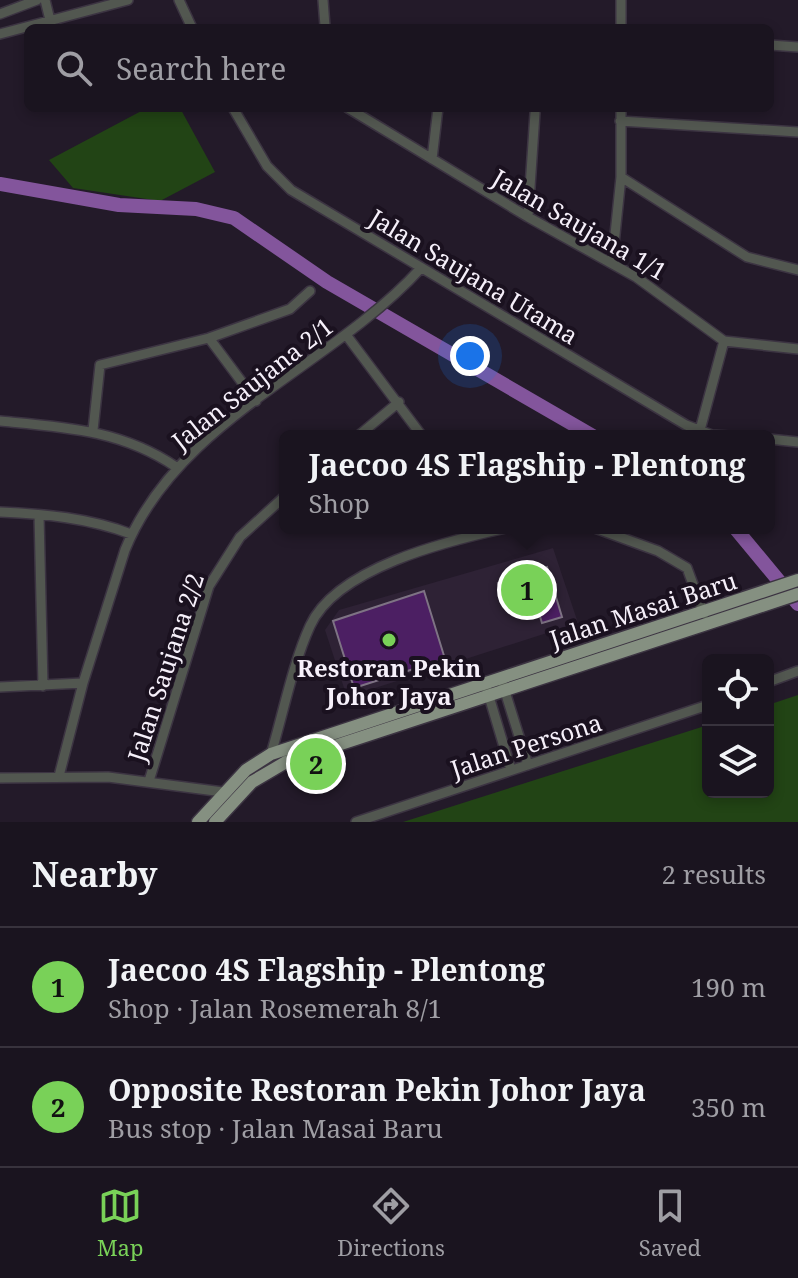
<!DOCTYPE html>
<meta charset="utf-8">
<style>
:root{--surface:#1a141f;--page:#27212c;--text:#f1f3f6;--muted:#9f9ea4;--line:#38333d;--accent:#79d158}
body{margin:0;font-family:"Noto Serif",serif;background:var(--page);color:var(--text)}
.controls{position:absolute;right:24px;bottom:24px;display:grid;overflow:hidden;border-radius:12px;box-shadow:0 4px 12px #0003}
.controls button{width:72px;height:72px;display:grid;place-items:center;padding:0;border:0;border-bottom:2px solid var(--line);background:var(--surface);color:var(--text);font:40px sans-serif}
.you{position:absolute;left:470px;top:356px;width:28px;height:28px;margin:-20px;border:6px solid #fff;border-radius:50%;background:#1a73e8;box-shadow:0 0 0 12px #1a73e833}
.badge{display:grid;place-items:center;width:52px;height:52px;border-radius:50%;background:var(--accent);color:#111;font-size:26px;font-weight:700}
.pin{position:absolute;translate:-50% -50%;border:4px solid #fff;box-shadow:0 2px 8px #0006}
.popup{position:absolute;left:279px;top:430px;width:496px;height:104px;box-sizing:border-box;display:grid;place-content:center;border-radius:12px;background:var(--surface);filter:drop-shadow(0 2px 6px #0005);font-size:26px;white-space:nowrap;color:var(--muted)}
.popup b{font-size:30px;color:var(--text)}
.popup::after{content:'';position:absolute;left:50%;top:100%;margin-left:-16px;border:16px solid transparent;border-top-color:var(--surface)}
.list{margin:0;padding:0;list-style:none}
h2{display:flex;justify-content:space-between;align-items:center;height:104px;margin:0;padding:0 32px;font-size:34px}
h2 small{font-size:26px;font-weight:400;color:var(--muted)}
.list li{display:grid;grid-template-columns:52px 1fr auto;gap:24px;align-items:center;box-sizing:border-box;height:120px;padding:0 32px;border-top:2px solid var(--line)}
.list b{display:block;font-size:30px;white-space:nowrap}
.list p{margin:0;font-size:26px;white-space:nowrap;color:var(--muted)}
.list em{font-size:26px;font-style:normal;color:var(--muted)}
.icon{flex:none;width:44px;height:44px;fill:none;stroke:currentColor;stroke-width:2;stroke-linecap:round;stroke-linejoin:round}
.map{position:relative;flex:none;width:798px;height:822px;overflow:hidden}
.search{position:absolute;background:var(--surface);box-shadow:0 4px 12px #0003;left:24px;right:24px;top:24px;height:88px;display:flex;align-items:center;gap:20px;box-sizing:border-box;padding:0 28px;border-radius:12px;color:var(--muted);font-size:30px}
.sheet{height:344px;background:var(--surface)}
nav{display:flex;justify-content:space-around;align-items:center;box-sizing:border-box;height:112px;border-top:2px solid var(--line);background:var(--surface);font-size:22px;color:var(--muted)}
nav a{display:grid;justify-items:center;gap:4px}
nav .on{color:var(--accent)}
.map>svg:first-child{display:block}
</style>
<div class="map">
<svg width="798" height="822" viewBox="0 0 798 822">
<rect width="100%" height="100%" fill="#231a29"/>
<path fill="#2e2235" d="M553,548l25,75 -231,74 -22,-67 14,-20z"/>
<path fill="#224415" d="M147,108h33l35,64 -55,29 -87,-13 -24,-28z
M798,695v127h-395l305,-97v67h60v-87z"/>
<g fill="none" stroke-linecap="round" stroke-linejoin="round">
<path stroke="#83559c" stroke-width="14" d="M0,184l119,21 77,4 38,9 93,64 266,154
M735,528l63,76"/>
</g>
<path fill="#4c1f63" stroke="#7e7384" stroke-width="2" d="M547,567l15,50 -20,6 -8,-26 -29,9 -7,-23z
M424,591l21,68 -91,29 -21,-67z"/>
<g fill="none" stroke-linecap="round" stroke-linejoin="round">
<defs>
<path id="minor" d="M45,0l5,20
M179,0l13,28
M323,0l2,26
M0,14l37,-14
M621,28v-28
M0,34l128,-34
M770,45l28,2
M233,108l34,58 24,24 395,235 26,10 17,1
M348,108l180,109 108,60 88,64 74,8
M620,121l178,11
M432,159l6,-51
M621,177l126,80 51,13
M528,217l7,-104
M612,263l9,-86v-69
M347,336l75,100
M209,338l47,63
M0,421c64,6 122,9 176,46
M93,430l7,-65 109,-27 81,-29 20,-18
M700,430l24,-89
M358,436l41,-34
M769,439l29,3
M0,512c45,2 89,6 131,22
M39,515l4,171
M595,528l63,23 29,17 17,46
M768,682l30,-11
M485,683l26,87
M503,685l25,80
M0,687l83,-4
M271,754c12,-40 22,-91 39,-128 26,-58 137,-85 196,-98
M59,776l24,-93 42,-133c53,-131 205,-182 296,-282
M0,778l108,-1 115,15
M149,781l60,-195 31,-49 45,-41
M356,822l352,-117"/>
<path id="major" d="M198,822l48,-52 25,-16 527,-174
M215,822l37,-40 34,-20 512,-168"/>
</defs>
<use href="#minor" stroke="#3c3442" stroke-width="12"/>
<use href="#major" stroke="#3c3442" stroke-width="15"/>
<use href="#minor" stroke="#525750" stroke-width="9"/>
<use href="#major" stroke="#859081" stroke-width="12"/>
</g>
<circle fill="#79d158" stroke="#1a111f" stroke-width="3" cx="389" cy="640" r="8"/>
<g text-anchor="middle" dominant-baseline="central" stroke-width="8" stroke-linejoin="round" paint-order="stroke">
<g font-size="24" fill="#f6f0fa" stroke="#1a111f">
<text transform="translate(580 224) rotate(30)">Jalan Saujana 1/1</text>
<text transform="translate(474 276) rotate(31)">Jalan Saujana Utama</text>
<text transform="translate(252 383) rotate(-38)">Jalan Saujana 2/1</text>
<text transform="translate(643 609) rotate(-18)">Jalan Masai Baru</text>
<text transform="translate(165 667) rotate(-72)">Jalan Saujana 2/2</text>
<text transform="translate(526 745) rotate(-18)">Jalan Persona</text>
</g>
<g font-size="24" font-weight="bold" fill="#f6f0fa" stroke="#1a111f">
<text x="389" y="667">Restoran Pekin<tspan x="389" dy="28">Johor Jaya</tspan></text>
</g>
</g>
</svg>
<div class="controls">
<button><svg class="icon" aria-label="locate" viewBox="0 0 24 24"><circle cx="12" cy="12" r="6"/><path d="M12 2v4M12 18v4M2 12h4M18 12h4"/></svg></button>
<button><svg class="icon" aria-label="layers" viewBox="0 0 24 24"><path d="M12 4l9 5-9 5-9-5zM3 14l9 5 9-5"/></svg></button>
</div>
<div class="you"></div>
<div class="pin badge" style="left:527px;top:590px">1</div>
<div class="popup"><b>Jaecoo 4S Flagship - Plentong</b>Shop</div>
<div class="pin badge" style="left:316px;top:764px">2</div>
<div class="search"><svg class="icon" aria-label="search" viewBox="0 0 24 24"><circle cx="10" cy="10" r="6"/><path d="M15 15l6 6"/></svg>Search here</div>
</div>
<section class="sheet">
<h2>Nearby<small>2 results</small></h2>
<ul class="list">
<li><span class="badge">1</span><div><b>Jaecoo 4S Flagship - Plentong</b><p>Shop · Jalan Rosemerah 8/1</p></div><em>190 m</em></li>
<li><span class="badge">2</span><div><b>Opposite Restoran Pekin Johor Jaya</b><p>Bus stop · Jalan Masai Baru</p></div><em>350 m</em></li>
</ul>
</section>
<nav>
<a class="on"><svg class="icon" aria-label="map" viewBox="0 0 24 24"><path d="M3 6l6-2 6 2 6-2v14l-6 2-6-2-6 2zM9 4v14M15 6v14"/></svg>Map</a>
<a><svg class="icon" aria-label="directions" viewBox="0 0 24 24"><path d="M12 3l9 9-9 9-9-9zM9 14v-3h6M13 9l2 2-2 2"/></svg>Directions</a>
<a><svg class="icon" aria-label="saved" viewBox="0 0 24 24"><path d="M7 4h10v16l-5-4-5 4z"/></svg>Saved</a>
</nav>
